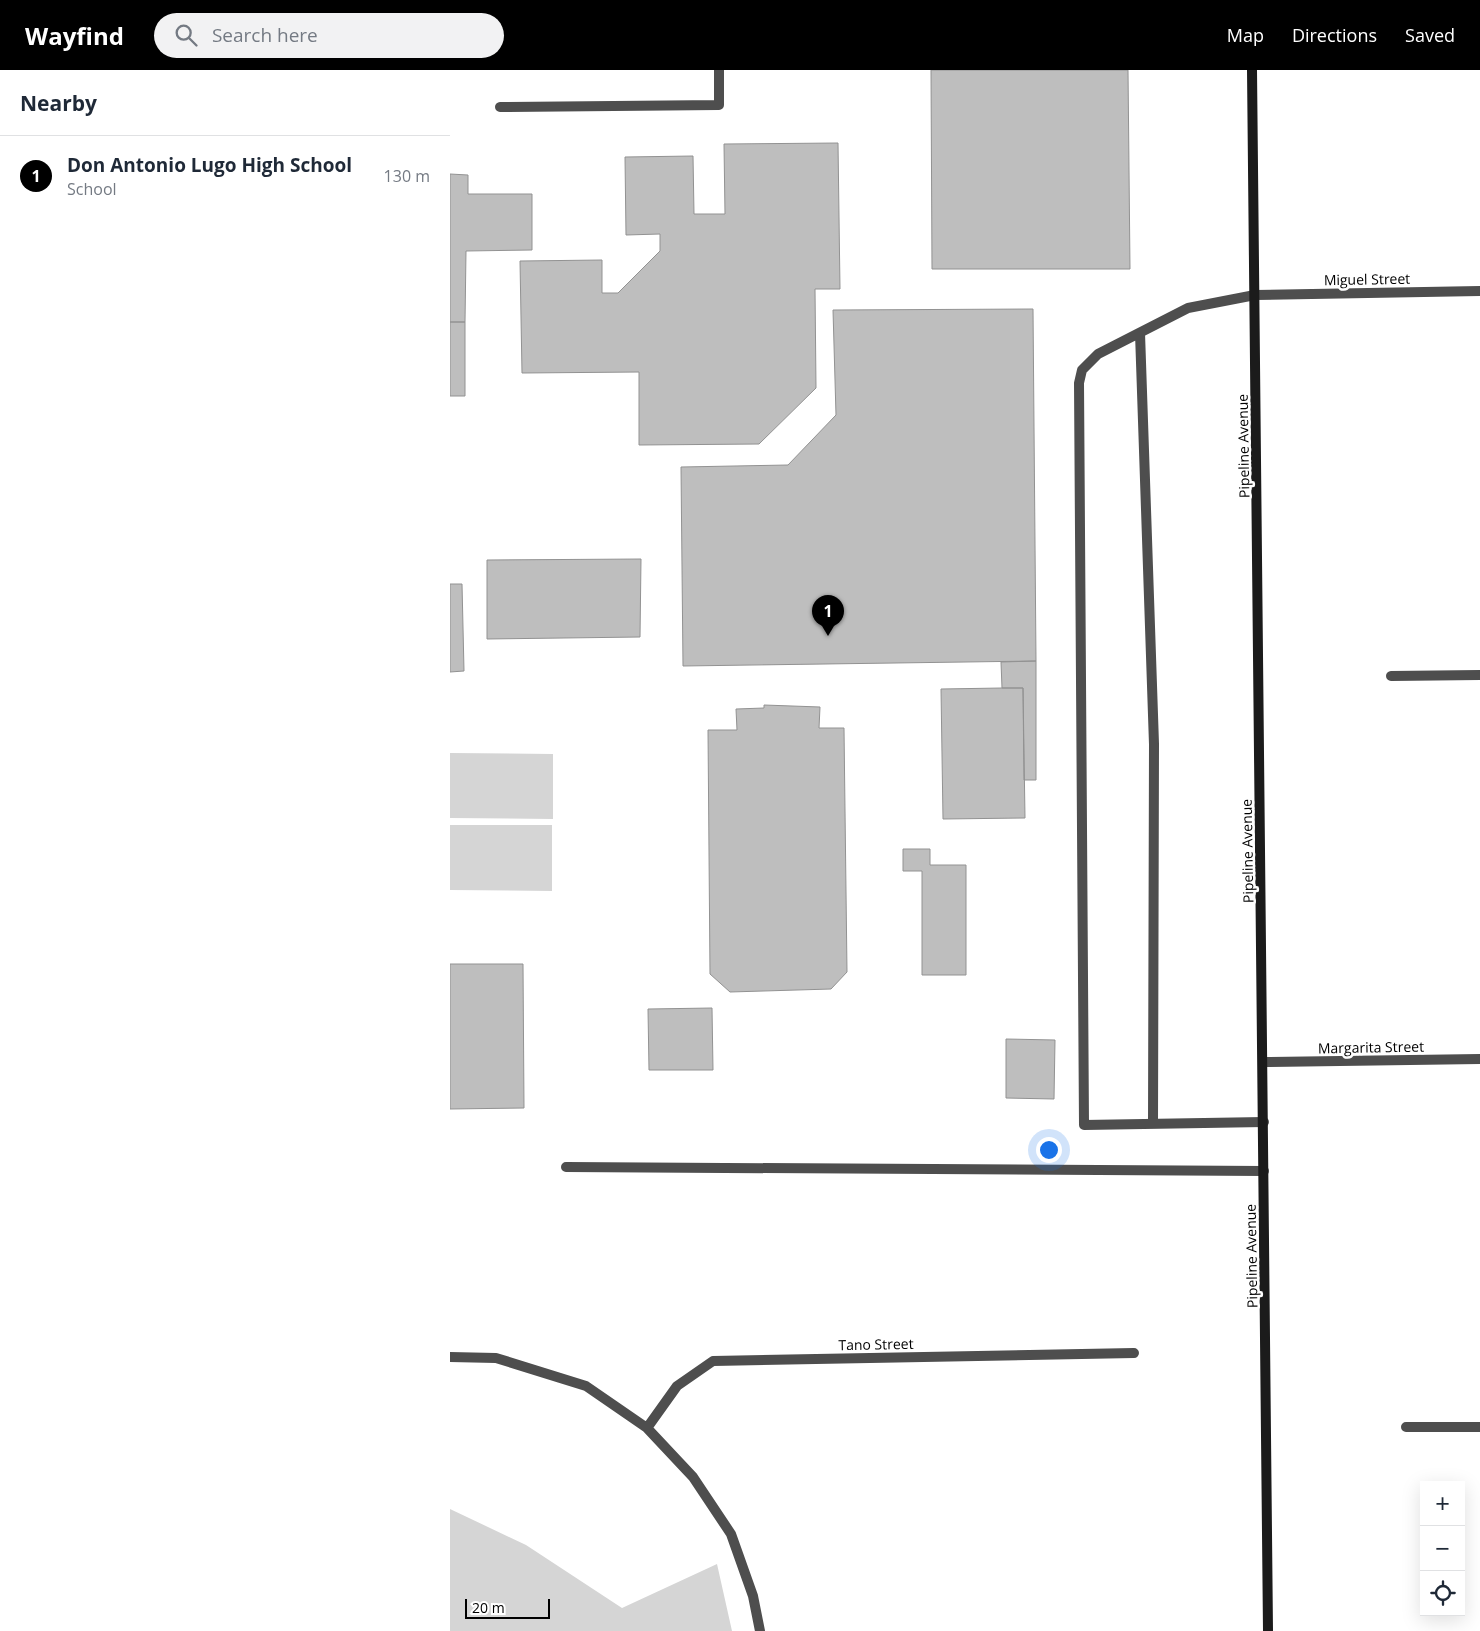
<!DOCTYPE html>
<meta charset="utf-8">
<style>
:root{--surface:#fff;--page:#f2f2f3;--text:#1f2937;--muted:#747a83;--line:#e0e1e3;--accent:#000}
body{margin:0;font-family:"Open Sans",sans-serif;background:var(--page);color:var(--text)}
.controls{position:absolute;right:15px;bottom:15px;display:grid;overflow:hidden;border-radius:0px;box-shadow:0 5px 20px #0002}
.controls button{width:45px;height:45px;display:grid;place-items:center;padding:0;border:0;border-bottom:1px solid var(--line);background:var(--surface);color:var(--text);font:25px sans-serif}
.scale{position:absolute;left:15px;bottom:12px;width:85px;box-sizing:border-box;padding-left:5px;border:2px solid #000;border-top:0;font-size:14px;line-height:18px;white-space:nowrap;color:#000;-webkit-text-stroke:4px #fff;paint-order:stroke}
.you{position:absolute;left:598px;top:1079px;width:18px;height:18px;margin:-12px;border:4px solid #fff;border-radius:50%;background:#1a73e8;box-shadow:0 0 0 8px #1a73e833}
.badge{display:grid;place-items:center;width:32px;height:32px;border-radius:50%;background:var(--accent);color:#fff;font-size:16px;font-weight:700}
.pin{position:absolute;translate:-50% -41px;filter:drop-shadow(0 1px 2px #0008)}
.pin::after{content:'';position:absolute;top:26px;width:18px;height:15px;background:inherit;clip-path:polygon(0 0,100% 0,50% 100%)}
.list{margin:0;padding:0;list-style:none}
h2{display:flex;justify-content:space-between;align-items:center;height:65px;margin:0;padding:0 20px;font-size:21px}
h2 small{font-size:16px;font-weight:400;color:var(--muted)}
.list li{display:grid;grid-template-columns:32px 1fr auto;gap:15px;align-items:center;box-sizing:border-box;height:80px;padding:0 20px;border-top:1px solid var(--line)}
.list b{display:block;font-size:19px;white-space:nowrap}
.list p{margin:0;font-size:16px;white-space:nowrap;color:var(--muted)}
.list em{font-size:16px;font-style:normal;color:var(--muted)}
.icon{flex:none;width:28px;height:28px;fill:none;stroke:currentColor;stroke-width:2;stroke-linecap:round;stroke-linejoin:round}
.map{position:relative;flex:none;width:1030px;height:1561px;overflow:hidden}
header{display:flex;align-items:center;gap:30px;box-sizing:border-box;height:70px;padding:0 25px;background:var(--accent);color:#fff}
header strong{font-size:24px}
nav{display:flex;gap:28px;margin-inline-start:auto;font-size:18px}
.search{width:350px;height:45px;background:var(--page);display:flex;align-items:center;gap:12px;box-sizing:border-box;padding:0 18px;border-radius:28px;color:var(--muted);font-size:19px}
main{display:flex}
aside{flex:1;background:var(--surface)}
.map>svg:first-child{display:block}
</style>
<header>
<strong>Wayfind</strong>
<div class="search"><svg class="icon" aria-label="search" viewBox="0 0 24 24"><circle cx="10" cy="10" r="6"/><path d="M15 15l6 6"/></svg>Search here</div>
<nav><a>Map</a><a>Directions</a><a>Saved</a></nav>
</header>
<main>
<aside>
<h2>Nearby<small></small></h2>
<ul class="list">
<li><span class="badge">1</span><div><b>Don Antonio Lugo High School</b><p>School</p></div><em>130 m</em></li>
</ul>
</aside>
<div class="map">
<svg width="1030" height="1561" viewBox="0 0 1030 1561">
<rect width="100%" height="100%" fill="#fff"/>
<path fill="#d5d5d5" d="M0,683l103,1v65l-103,-1z
M0,755h102v66l-102,-1z
M0,1439l76,36 96,63 95,-44 15,67h-282z"/>
<path fill="#bebebe" stroke="#929292" d="M481,0h197l2,199h-198z
M388,73l2,146h-25l1,99 -57,56 -120,1v-73l-117,1 -2,-112 82,-1v33h16l42,-42v-17l-34,1 -1,-78 68,-1 1,58h31l-1,-70z
M0,104l18,1v19h64v56l-66,1 -1,71h-15z
M583,239l3,352 -353,5 -2,-199 107,-2 48,-50 -3,-105z
M0,252h15v74h-15z
M191,489l-1,78 -153,2v-79z
M0,514h12l2,87 -14,1z
M586,591v119h-12l-1,-92h-21l-1,-26z
M552,618h21l2,130 -82,1 -2,-130z
M314,635l56,2 -1,21h25l3,244 -16,17 -101,3 -20,-18 -2,-244h29l-1,-21 28,-1z
M453,779h27v16h36v110h-44v-104h-19z
M0,894h73l1,144 -74,1z
M262,938l1,62h-64l-1,-61z
M556,969l49,1 -1,59 -48,-1z"/>
<g fill="none" stroke-linecap="round" stroke-linejoin="round">
<path stroke="#4e4e4e" stroke-width="10" d="M50,37l219,-2v-35
M805,225l-67,13 -90,46 -16,16 -3,13 5,742 180,-3
M690,263l14,411 -1,380
M116,1097l698,4"/>
<path stroke="#4e4e4e" stroke-width="10" d="M805,225l225,-4
M941,606l89,-1
M813,992l217,-3
M0,1287l46,1 90,28 61,42 46,49 38,57 22,62 7,35
M956,1357h74
M197,1358l30,-42 36,-25 421,-8"/>
<path stroke="#1b1b1b" stroke-width="10" d="M802,0l16,1561"/>
</g>
<g text-anchor="middle" dominant-baseline="central" stroke-width="5" stroke-linejoin="round" paint-order="stroke">
<g font-size="14" fill="#000" stroke="#fff">
<text transform="translate(917 209) rotate(-1)">Miguel Street</text>
<text transform="translate(793 376) rotate(-91)">Pipeline Avenue</text>
<text transform="translate(797 781) rotate(-91)">Pipeline Avenue</text>
<text transform="translate(921 977) rotate(-1)">Margarita Street</text>
<text transform="translate(801 1186) rotate(-91)">Pipeline Avenue</text>
<text transform="translate(426 1274) rotate(-1)">Tano Street</text>
</g>
</g>
</svg>
<div class="controls">
<button>+</button>
<button>−</button>
<button><svg class="icon" aria-label="locate" viewBox="0 0 24 24"><circle cx="12" cy="12" r="6"/><path d="M12 2v4M12 18v4M2 12h4M18 12h4"/></svg></button>
</div>
<div class="scale">20 m</div>
<div class="you"></div>
<div class="pin badge" style="left:378px;top:566px">1</div>
</div>
</main>
